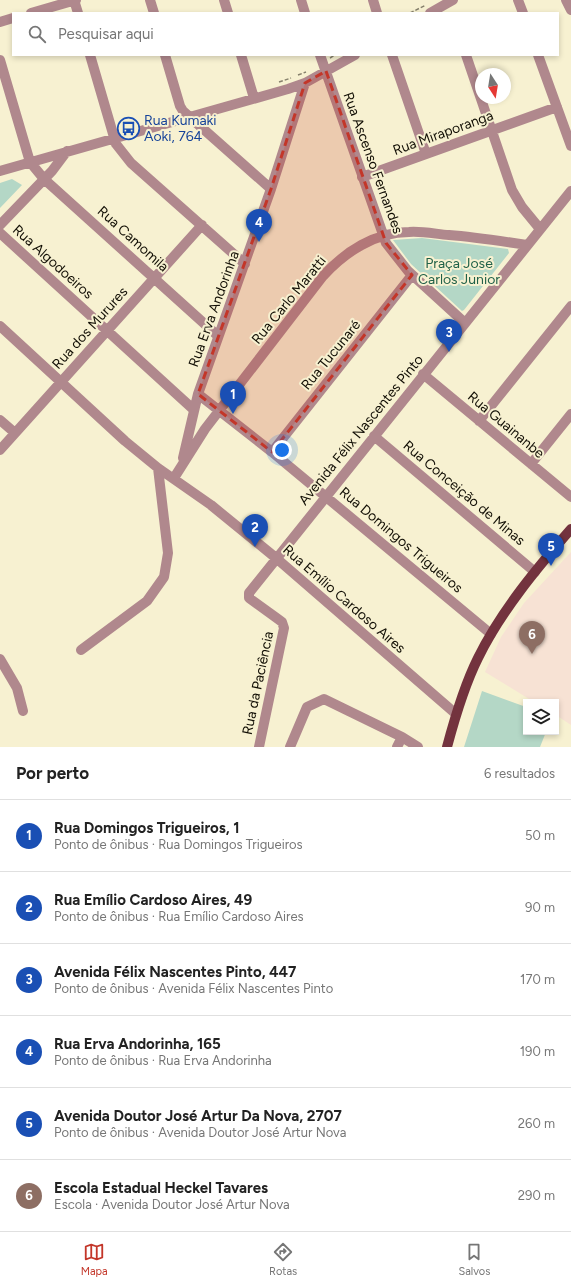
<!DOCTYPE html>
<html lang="pt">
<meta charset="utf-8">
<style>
:root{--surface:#fff;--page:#f6f6f6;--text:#222;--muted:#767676;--line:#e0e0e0;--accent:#c33629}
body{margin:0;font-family:Figtree,sans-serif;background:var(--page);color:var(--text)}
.controls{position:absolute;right:12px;bottom:12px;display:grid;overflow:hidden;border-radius:0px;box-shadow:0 2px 6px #0003}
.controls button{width:36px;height:36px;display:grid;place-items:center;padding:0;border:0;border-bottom:1px solid var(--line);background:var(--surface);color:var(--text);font:20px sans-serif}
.compass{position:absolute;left:475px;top:68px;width:36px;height:36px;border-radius:50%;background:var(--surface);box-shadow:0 2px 6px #0003;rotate:168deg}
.you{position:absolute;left:282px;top:450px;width:14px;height:14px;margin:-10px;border:3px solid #fff;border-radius:50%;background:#1a73e8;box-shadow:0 0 0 6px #1a73e833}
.badge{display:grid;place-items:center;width:26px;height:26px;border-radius:50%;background:var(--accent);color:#fff;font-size:13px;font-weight:700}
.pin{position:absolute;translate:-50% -33px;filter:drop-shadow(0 1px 2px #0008)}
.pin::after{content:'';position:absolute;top:21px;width:14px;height:12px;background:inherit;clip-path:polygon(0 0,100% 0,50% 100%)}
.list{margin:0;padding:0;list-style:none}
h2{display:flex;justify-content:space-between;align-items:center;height:52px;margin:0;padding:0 16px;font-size:17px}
h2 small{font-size:13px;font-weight:400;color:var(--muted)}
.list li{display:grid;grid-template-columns:26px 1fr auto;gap:12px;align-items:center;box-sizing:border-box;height:72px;padding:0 16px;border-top:1px solid var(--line)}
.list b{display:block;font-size:15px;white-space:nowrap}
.list p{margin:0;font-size:13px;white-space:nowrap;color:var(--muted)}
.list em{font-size:13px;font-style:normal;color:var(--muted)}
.icon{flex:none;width:22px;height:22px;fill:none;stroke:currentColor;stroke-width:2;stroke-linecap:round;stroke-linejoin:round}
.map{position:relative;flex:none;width:571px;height:747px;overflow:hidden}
.search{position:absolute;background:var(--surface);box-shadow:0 2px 6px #0003;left:12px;right:12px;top:12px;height:44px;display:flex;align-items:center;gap:10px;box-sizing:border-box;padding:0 14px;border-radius:0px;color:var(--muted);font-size:15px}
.sheet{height:484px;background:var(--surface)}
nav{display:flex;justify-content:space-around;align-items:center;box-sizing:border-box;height:56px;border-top:1px solid var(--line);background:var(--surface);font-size:11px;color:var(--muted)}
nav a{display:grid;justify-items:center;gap:2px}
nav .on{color:var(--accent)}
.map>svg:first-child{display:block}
</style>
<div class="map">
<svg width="571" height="747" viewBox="0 0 571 747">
<rect width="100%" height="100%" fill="#f7f1d1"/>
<path fill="#f7e2d4" d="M571,552v173l-15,-10v-13h-22l-49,-30 16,-35 23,-34z"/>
<path fill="#b4d7c6" d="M12,179l10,6 -22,23v-25z
M422,238l86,11 1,4 -45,57 -2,1 -51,-47 -18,-24z
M482,691l44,16v25h20l-6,15h-76z"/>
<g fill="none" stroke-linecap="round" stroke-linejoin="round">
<path stroke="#86816c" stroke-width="1.5" stroke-dasharray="4 2" stroke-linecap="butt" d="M410,13l16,-8
M330,58l5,-3
M298,75l8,-3
M279,82l12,-4"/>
<path stroke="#b0888d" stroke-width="10" d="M74,0l4,13
M150,0l4,13
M224,0l4,13
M301,0l4,13
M373,0l4,13
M518,0l5,13
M566,0l5,10
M31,13l45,-13
M430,13l23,-13
M0,22l13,-4
M90,55l26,89 15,19 114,101
M165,55l15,51 3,5 88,78
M241,55l13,43
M320,55l66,188 22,28 57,52
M392,55l34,99
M466,55l46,135 10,17 18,22
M538,55l33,91
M0,60l30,102 14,17 174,157
M0,171l288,-82 17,-6 50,-28
M362,177l195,-70
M0,225l52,-54 15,-20
M0,233l193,176
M0,326l125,115 33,27 53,37 65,53 180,156
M423,374l148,123
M198,394l74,58 219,182
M0,420l15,13
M479,421l92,-115
M374,436l161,136
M0,450l202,-225
M272,452l140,-177
M183,458l15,-64 73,-205 34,-106
M531,464l40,-50
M174,478l31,-49 118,-153c22,-24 52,-44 86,-44 13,-1 27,2 40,3 26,2 52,6 78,10
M81,650l66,-49 17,-24 4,-24 -10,-85
M0,659l17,29 6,23
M259,747l25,-119 -2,-6 -4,-3 -29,-21v-5l322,-402
M290,747l17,-40 17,-8 78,38 16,10
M397,747l5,-10"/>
<path stroke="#73333e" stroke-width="10" d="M447,747c8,-30 17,-61 31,-89 23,-47 59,-90 93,-129"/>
</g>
<path fill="#c33629" fill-opacity="0.2" stroke="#c33629" stroke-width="3" stroke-dasharray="8 5" stroke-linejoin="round" d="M326,71l60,172 26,32 -140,177 -74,-58 73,-205 34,-106z"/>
<defs>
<symbol id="bus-ring" viewBox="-11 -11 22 22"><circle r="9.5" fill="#f7f1d1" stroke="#1a4fb4" stroke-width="1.5"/><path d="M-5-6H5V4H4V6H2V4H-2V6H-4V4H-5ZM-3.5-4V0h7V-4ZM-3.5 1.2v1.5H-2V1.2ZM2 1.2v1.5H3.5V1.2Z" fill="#1a4fb4"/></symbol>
</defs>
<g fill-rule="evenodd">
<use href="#bus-ring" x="116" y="116" width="25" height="25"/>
</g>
<g text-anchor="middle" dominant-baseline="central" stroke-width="4" stroke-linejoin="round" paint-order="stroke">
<g font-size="14" fill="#164399" stroke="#f7f1d1" text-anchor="start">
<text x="144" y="120">Rua Kumaki<tspan x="144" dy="16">Aoki, 764</tspan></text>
</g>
<g font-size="14" fill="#110e04" stroke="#f7f1d1">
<text transform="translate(443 133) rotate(-20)">Rua Miraporanga</text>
<text transform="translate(373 163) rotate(70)">Rua Ascenso Fernandes</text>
<text transform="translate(133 239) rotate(42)">Rua Camomila</text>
<text transform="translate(53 262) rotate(42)">Rua Algodoeiros</text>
<text transform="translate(289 300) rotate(-51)">Rua Carlo Maratti</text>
<text transform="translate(214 309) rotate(-70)">Rua Erva Andorinha</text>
<text transform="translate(90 328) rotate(-48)">Rua dos Murures</text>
<text transform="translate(331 355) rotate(-51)">Rua Tucunaré</text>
<text transform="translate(506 425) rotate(40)">Rua Guainanbe</text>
<text transform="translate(361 430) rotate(-51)">Avenida Félix Nascentes Pinto</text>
<text transform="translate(464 493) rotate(40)">Rua Conceição de Minas</text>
<text transform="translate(401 540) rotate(40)">Rua Domingos Trigueiros</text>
<text transform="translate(344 599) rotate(41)">Rua Emílio Cardoso Aires</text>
<text transform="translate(258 683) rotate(-78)">Rua da Paciência</text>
</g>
<g font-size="14" fill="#206148" stroke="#f7f1d1">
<text x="459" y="263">Praça José<tspan x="459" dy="16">Carlos Junior</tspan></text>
</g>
</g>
</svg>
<div class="controls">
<button><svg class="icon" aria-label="layers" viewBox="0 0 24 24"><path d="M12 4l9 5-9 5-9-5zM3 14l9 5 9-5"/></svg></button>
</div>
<svg class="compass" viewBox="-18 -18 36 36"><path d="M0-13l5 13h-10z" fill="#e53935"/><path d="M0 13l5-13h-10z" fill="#767676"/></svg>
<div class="you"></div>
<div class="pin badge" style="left:233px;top:414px;background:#1a4fb4">1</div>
<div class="pin badge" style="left:255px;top:547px;background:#1a4fb4">2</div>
<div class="pin badge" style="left:449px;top:352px;background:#1a4fb4">3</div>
<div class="pin badge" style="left:259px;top:242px;background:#1a4fb4">4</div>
<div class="pin badge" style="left:551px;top:566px;background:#1a4fb4">5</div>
<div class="pin badge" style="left:532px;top:654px;background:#8d6e63">6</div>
<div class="search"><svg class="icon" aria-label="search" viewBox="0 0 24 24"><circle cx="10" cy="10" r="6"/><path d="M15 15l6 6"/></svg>Pesquisar aqui</div>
</div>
<section class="sheet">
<h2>Por perto<small>6 resultados</small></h2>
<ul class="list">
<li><span class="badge" style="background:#1a4fb4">1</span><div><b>Rua Domingos Trigueiros, 1</b><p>Ponto de ônibus · Rua Domingos Trigueiros</p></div><em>50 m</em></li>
<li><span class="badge" style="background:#1a4fb4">2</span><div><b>Rua Emílio Cardoso Aires, 49</b><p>Ponto de ônibus · Rua Emílio Cardoso Aires</p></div><em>90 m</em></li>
<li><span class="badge" style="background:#1a4fb4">3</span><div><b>Avenida Félix Nascentes Pinto, 447</b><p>Ponto de ônibus · Avenida Félix Nascentes Pinto</p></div><em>170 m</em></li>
<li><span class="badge" style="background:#1a4fb4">4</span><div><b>Rua Erva Andorinha, 165</b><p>Ponto de ônibus · Rua Erva Andorinha</p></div><em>190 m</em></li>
<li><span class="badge" style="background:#1a4fb4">5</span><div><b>Avenida Doutor José Artur Da Nova, 2707</b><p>Ponto de ônibus · Avenida Doutor José Artur Nova</p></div><em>260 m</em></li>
<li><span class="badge" style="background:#8d6e63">6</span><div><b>Escola Estadual Heckel Tavares</b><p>Escola · Avenida Doutor José Artur Nova</p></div><em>290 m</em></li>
</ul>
</section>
<nav>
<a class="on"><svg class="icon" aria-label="map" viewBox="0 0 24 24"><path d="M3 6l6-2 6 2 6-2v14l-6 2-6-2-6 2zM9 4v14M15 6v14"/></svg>Mapa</a>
<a><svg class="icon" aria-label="directions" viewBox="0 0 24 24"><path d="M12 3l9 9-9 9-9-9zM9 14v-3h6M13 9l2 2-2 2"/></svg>Rotas</a>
<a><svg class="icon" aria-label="saved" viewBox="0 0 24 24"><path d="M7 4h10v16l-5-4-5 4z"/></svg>Salvos</a>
</nav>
